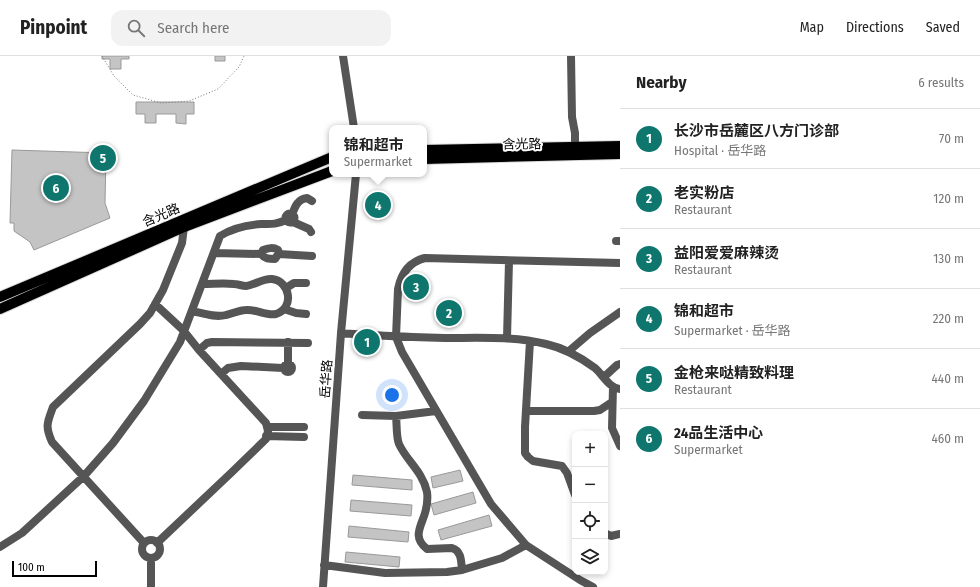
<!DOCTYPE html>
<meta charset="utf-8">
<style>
:root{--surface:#fff;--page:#f2f2f2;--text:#222;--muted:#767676;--line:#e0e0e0;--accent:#0f766e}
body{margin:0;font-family:"Fira Sans Condensed","Noto Sans SC",sans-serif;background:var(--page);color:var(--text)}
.controls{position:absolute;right:12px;bottom:12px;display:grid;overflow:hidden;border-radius:8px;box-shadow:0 2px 6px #0003}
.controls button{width:36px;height:36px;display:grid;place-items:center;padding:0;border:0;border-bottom:1px solid var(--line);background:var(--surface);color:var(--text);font:20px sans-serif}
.scale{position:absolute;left:12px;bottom:10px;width:85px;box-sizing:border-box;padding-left:4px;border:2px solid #000;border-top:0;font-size:11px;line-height:14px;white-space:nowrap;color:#000;-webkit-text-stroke:3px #fff;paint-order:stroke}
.you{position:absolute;left:392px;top:339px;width:14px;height:14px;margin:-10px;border:3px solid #fff;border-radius:50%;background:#1a73e8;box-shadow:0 0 0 6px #1a73e833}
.badge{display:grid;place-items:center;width:26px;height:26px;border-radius:50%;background:var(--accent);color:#fff;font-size:13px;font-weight:700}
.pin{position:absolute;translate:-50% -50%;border:2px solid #fff;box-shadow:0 1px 4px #0006}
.popup{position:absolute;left:329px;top:69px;width:98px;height:52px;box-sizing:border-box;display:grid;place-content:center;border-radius:8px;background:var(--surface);filter:drop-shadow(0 1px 3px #0005);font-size:13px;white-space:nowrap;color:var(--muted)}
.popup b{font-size:15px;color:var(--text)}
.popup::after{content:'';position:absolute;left:50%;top:100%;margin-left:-8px;border:8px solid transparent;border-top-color:var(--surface)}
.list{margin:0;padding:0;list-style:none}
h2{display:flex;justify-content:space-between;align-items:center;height:52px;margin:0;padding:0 16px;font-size:17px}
h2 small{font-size:13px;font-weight:400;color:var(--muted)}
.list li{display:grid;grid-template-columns:26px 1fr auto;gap:12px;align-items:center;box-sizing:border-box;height:60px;padding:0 16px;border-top:1px solid var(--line)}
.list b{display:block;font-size:15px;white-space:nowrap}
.list p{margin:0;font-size:13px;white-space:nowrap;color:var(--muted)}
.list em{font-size:13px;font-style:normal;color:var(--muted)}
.icon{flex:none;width:22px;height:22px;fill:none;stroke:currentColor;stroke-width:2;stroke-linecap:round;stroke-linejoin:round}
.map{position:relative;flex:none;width:620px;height:531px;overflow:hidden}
header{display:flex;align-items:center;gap:24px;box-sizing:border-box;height:56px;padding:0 20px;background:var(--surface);border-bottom:1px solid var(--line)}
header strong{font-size:19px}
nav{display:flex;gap:22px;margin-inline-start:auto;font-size:14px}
.search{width:280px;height:36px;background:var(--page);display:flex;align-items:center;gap:10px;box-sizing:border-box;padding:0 14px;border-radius:12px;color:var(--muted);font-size:15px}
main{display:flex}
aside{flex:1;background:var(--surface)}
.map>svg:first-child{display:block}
</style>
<header>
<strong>Pinpoint</strong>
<div class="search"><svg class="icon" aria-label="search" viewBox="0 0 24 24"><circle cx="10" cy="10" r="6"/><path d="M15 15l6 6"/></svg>Search here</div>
<nav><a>Map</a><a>Directions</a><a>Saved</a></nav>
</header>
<main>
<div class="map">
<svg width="620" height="531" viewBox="0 0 620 531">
<rect width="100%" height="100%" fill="#fff"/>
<path fill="#c4c4c4" stroke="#999" d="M102,0h27v3h-8v10h-11v-10h-8z
M215,0h10v5h-10z
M136,46h58v12h-8v10l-10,-1v-9h-20v9h-11v-9h-9z
M12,94l94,3 -1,50 5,15 -76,32 -4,-8 -16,-11v-8h-4z
M460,414l3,11 -30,7 -2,-11z
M353,419l59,5v10l-60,-5z
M473,436l3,11 -42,12 -3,-11z
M351,444l61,5 -1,11 -61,-5z
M489,459l3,11 -51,14 -3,-10z
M349,470l60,6 -1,10 -60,-5z
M346,496l54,5 -1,10 -54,-5z"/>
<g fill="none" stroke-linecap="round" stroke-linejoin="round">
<defs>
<path id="major" d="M424,94l196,-4
M424,103l196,-5
M0,241l332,-140
M0,253l184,-82 148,-56"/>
</defs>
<use href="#major" stroke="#dbdbdb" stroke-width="12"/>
<path stroke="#777" stroke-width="1" stroke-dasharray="1 2" stroke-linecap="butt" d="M102,0l12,20 19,19 28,8 28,-2 29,-12 21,-22 5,-11"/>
<path stroke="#555" stroke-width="8" d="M343,0l11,72
M571,0l1,61 3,16v19
M285.5 162a4.5 4.5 0 1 1 9 0a4.5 4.5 0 1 1-9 0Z
M292,159c3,-9 6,-16 15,-17l5,3
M293,166l16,7 2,3
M616,185h4
M214,197l47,1c4,5 8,5 14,5l4,-6 -1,-3c-5,-3 -9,-2 -15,0l-2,4
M279,198l33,2
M286,232l8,-5h12
M155,248l28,26 16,20 67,73 2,8 -2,8 -34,33 -75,71
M284,253l12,4 10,1
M192,255c10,2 23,7 34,4 6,-1 13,-5 20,-5 10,-1 20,6 30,4 19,-6 14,-33 -4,-35 -9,-1 -17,6 -26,7 -4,0 -8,-2 -12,-2 -10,-1 -21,0 -31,0
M341,277c35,3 69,4 104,5 34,0 68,-2 101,6 18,4 34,13 49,24 8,7 14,20 25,21
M507,282l2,-77
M530,285l-5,86v26l3,4 5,4 29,5 5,7 8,22
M199,294l8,-7 5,-1 96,1
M569,295l21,-18 30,-21
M288,307v-21
M284 312a4 4 0 1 1 8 0a4 4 0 1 1-8 0Z
M221,318l7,-6 13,-2 42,2
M604,321l13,-12 3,-1
M613,331l-1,41 8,18
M526,355h68l6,-1 12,-8
M362,359l34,1 40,-5
M396,360c1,9 0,20 3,28 7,16 24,28 28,48 1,7 0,14 -2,21 -4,14 -13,24 2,36l25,-1c10,3 9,14 10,22
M267,371h37
M266,380l38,1
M605,477l6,3 9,-2
M142 493a9 9 0 1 1 18 0a9 9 0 1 1-18 0Z
M144,487l-92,-101c-7,-16 -5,-19 1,-35l87,-83 10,-11 13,-23 19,-47 2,-16
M0,491l22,-14 62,-57 29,-33 31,-42 36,-59 40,-106c11,-7 28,-11 41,-12 10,0 14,1 25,-4
M324,509l61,8 62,-1 15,-2 40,-12 24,-13
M151,531v-29
M323,531l18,-254 15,-159
M593,531l-13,-7 -54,-35 -35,-41 -89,-152 -6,-15 2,-48c3,-15 11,-27 27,-31l195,5"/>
<use href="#major" stroke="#000" stroke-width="10"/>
</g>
<g text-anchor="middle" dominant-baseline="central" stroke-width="4" stroke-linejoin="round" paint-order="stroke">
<g font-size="13" fill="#000" stroke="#fff">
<text transform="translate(522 88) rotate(-1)">含光路</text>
<text transform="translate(161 159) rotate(-23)">含光路</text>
<text transform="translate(326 323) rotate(-86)">岳华路</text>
</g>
</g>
</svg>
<div class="controls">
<button>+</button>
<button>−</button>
<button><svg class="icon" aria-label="locate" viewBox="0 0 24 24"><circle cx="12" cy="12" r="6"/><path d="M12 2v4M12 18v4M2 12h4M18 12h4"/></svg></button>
<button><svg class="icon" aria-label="layers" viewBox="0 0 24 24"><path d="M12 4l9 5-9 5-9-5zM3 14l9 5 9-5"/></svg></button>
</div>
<div class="scale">100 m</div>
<div class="you"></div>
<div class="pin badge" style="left:367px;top:286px">1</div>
<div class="pin badge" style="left:449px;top:257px">2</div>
<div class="pin badge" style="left:416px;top:231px">3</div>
<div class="pin badge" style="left:378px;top:149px">4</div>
<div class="popup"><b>锦和超市</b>Supermarket</div>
<div class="pin badge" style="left:103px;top:102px">5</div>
<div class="pin badge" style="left:56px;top:132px">6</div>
</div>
<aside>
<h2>Nearby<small>6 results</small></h2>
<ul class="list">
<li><span class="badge">1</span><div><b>长沙市岳麓区八方门诊部</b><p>Hospital · 岳华路</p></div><em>70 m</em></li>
<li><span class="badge">2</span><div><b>老实粉店</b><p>Restaurant</p></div><em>120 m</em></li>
<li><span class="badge">3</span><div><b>益阳爱爱麻辣烫</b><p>Restaurant</p></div><em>130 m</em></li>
<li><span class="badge">4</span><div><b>锦和超市</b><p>Supermarket · 岳华路</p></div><em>220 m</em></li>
<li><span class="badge">5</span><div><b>金枪来哒精致料理</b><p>Restaurant</p></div><em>440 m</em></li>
<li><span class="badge">6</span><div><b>24品生活中心</b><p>Supermarket</p></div><em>460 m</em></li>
</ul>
</aside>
</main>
